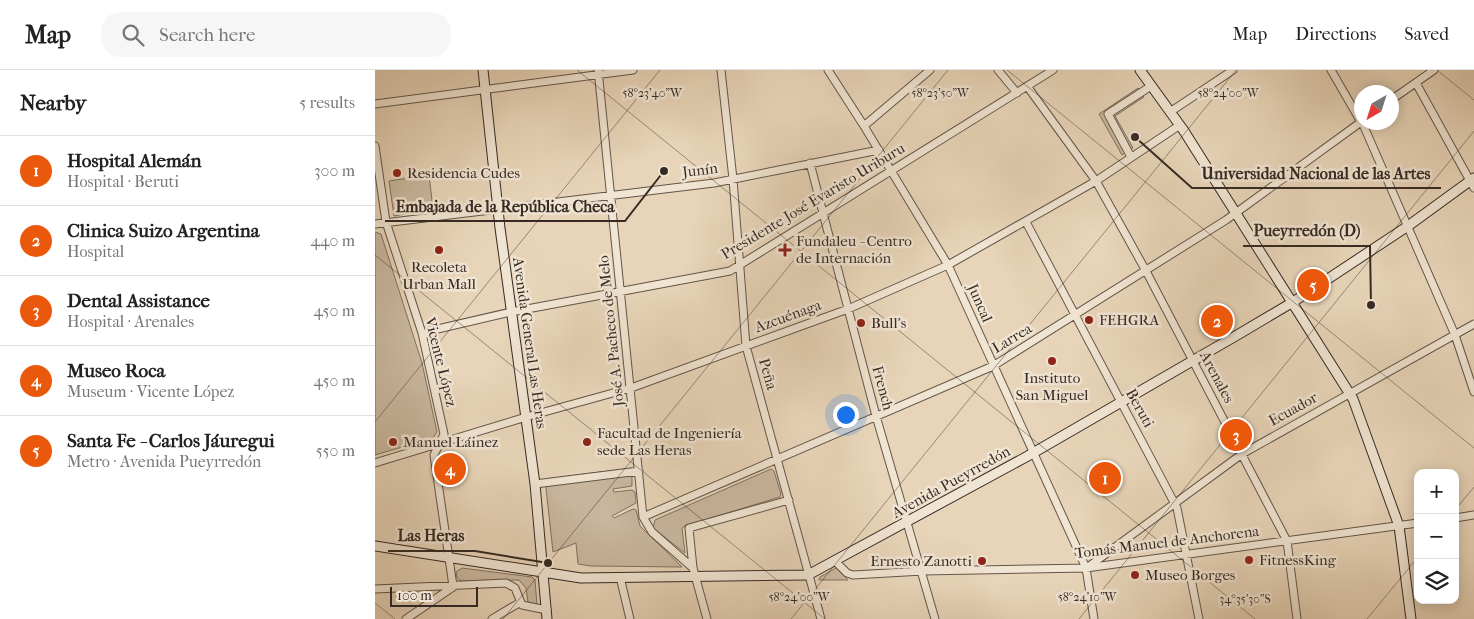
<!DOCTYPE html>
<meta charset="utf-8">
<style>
:root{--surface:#fff;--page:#f6f6f6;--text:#222;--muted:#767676;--line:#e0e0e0;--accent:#ea580c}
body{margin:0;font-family:"IM FELL French Canon",serif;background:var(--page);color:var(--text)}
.controls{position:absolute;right:15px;bottom:15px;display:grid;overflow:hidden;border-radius:10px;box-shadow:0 2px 12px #0003}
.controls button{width:45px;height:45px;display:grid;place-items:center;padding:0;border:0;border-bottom:1px solid var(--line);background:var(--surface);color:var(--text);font:25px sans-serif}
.compass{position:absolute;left:979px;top:15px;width:45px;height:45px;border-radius:50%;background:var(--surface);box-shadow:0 2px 12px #0003;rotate:219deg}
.scale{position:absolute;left:15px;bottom:12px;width:88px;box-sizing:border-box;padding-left:5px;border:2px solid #362a24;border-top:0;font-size:14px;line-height:18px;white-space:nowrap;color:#362a24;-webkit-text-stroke:4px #f0e4d2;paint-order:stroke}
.you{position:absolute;left:470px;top:344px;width:18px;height:18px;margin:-12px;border:4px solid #fff;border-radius:50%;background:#1a73e8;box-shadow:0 0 0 8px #1a73e833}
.badge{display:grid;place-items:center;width:32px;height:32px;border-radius:50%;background:var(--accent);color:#fff;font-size:16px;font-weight:700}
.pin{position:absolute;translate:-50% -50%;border:2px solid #fff;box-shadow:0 1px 5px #0006}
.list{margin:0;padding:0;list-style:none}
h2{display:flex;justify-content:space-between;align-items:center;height:65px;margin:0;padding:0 20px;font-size:21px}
h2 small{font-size:16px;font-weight:400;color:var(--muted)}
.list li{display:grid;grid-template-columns:32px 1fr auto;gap:15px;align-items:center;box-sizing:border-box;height:70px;padding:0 20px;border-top:1px solid var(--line)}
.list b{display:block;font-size:19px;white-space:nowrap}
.list p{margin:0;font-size:16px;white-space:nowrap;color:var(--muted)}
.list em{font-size:16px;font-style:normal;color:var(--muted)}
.icon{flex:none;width:28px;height:28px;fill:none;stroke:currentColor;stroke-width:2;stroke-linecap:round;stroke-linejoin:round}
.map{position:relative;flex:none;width:1099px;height:549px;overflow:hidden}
header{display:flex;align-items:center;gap:30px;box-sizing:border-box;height:70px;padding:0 25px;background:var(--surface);border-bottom:1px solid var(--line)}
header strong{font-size:24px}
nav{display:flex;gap:28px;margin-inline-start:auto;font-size:18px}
.search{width:350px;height:45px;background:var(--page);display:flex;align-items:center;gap:12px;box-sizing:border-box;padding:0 18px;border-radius:20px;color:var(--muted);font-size:19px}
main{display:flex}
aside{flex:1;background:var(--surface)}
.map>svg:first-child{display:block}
</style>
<header>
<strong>Map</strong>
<div class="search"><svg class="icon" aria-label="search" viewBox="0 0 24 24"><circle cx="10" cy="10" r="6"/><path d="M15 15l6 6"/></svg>Search here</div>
<nav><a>Map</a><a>Directions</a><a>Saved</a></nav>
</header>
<main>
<aside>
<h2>Nearby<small>5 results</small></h2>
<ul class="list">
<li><span class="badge">1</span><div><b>Hospital Alemán</b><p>Hospital · Beruti</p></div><em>300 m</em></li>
<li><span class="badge">2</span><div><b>Clinica Suizo Argentina</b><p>Hospital</p></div><em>440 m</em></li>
<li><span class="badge">3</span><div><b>Dental Assistance</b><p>Hospital · Arenales</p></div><em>450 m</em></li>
<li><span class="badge">4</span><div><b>Museo Roca</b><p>Museum · Vicente López</p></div><em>450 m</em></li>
<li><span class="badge">5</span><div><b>Santa Fe - Carlos Jáuregui</b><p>Metro · Avenida Pueyrredón</p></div><em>550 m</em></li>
</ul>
</aside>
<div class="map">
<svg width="1099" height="549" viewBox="0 0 1099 549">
<rect width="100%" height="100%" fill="#e8d5b9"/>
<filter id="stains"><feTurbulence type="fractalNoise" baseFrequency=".004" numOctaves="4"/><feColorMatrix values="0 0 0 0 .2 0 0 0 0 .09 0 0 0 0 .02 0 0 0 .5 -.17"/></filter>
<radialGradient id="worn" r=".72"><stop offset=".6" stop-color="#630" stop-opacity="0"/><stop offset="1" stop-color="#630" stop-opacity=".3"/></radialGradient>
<path fill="#cab8a0" stroke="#807162" d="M763,18l6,9 -29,19 18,32 -11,7 -23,-41z
M54,105l4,34 -39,7 -5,-35z
M0,162l6,2 41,129 15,69 -4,6 -58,17z
M257,398v18l-19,3 1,3 18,-2 3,2 1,11 -24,13 2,2 19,-9 3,1 4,16 42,41 -91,-1 -13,-2 -2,-21 -23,9 -8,-73z
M396,399l3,2 7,23 -1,3 -96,29 -2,3 3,24 -32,-25 2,-8z
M87,498l70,9 3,3 2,25 -9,-3 -2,-14 -7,-8 -58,1 -4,-3 -1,-6z
M461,498l12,12h-29l1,-3z"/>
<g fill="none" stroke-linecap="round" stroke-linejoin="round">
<defs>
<path id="street" d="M223,0l45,447 9,15 41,36
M346,0l12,109 13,167 75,273
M453,0l36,56 84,139 138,303 8,51
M623,0l19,23
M956,0l30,52
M1041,13l58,105
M652,16l69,95 50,90 141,270 10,78
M1016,30l43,-30
M0,34l258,-34
M795,42l63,-42
M987,52l93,213 19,57
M489,56l66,-56
M0,76l11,76 36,111 22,101 -10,21 19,131
M756,87l-23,-43 43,-28
M435,93l66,253 59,203
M651,152l151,286 22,111
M0,154l339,-41 165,-33
M47,263l3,1 4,-3 82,-19 219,-41 323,-201
M0,393l151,-46 105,-29 217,-79 100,-44 148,-84 84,-56
M160,414l104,-13
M268,447l350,-151 233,-146 135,-98
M1080,448l19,-3
M460,491l12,12 6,2 70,-4 163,-3 332,-45
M713,497l154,-113 232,-130
M245,507l10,42
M0,519l131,-6 9,5 7,17 25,5
M31,549l47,-32
M117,549l27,-16
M332,549l-14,-51 -4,-40 100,-28"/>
<path id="secondary" d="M108,0l17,158 35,256 12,135
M765,0l44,61 169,268 46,127 12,93
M0,476l206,32 227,-3 218,-118 213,-123 54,-32 115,-76 66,-48"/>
</defs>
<use href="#street" stroke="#625549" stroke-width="9"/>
<use href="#secondary" stroke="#362a24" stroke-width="11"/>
<use href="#street" stroke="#f0e4d2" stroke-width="7"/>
<use href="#secondary" stroke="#f0e4d2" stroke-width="9"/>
</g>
<path fill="none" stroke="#362a24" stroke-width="1" stroke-opacity="0.45" d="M202,0l678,549M632,0l467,378M1062,0l37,30M0,185l450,364M0,352l285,-352M1080,440l19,-23M0,533l20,16M128,549l445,-549M416,549l445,-549M704,549l395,-488M992,549l51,-62"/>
<g fill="#8f2418" stroke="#f0e4d2" stroke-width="2">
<circle cx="22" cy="103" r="5"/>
<circle cx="64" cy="180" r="5"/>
<path d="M407.5 172.5h5v5h5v5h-5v5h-5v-5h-5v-5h5z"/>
<circle cx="714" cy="250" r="5"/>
<circle cx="486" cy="253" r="5"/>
<circle cx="677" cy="291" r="5"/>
<circle cx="18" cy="372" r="5"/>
<circle cx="212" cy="372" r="5"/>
<circle cx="874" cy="490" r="5"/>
<circle cx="607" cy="491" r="5"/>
<circle cx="760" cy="505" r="5"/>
</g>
<g text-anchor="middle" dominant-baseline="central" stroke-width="5" stroke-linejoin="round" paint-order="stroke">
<g font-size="15" fill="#362a24" stroke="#f0e4d2">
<text transform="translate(325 100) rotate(-7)">Junín</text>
<text transform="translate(438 131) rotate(-31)">Presidente José Evaristo Uriburu</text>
<text transform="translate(605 233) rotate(66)">Juncal</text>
<text transform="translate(413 246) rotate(-20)">Azcuénaga</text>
<text transform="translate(236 261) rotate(-96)">José A. Pacheco de Melo</text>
<text transform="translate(637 268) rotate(-31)">Larrea</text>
<text transform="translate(155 273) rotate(82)">Avenida General Las Heras</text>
<text transform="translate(66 292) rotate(76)">Vicente López</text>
<text transform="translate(393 304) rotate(74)">Peña</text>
<text transform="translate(842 307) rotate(62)">Arenales</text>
<text transform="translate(508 318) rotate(75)">French</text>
<text transform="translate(765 338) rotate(61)">Beruti</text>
<text transform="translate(918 339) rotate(-29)">Ecuador</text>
<text transform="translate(576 412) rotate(-29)">Avenida Pueyrredón</text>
<text transform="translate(792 472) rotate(-7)">Tomás Manuel de Anchorena</text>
</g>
<g font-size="15" fill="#362a24" stroke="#f0e4d2" text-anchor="start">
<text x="32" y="103">Residencia Cudes</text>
<text x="421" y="171">Fundaleu - Centro<tspan x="421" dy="17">de Internación</tspan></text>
<text x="64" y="197" text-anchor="middle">Recoleta<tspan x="64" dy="17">Urban Mall</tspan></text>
<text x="724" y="250">FEHGRA</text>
<text x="496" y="253">Bull's</text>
<text x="677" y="308" text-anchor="middle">Instituto<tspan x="677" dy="17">San Miguel</tspan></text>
<text x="222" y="363">Facultad de Ingeniería<tspan x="222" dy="17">sede Las Heras</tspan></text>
<text x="28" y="372">Manuel Láinez</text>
<text x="884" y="490">FitnessKing</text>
<text x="597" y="491" text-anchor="end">Ernesto Zanotti</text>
<text x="770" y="505">Museo Borges</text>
</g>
</g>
<g font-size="12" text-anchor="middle" fill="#362a24" stroke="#f0e4d2" stroke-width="5" stroke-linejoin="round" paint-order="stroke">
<text x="277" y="27">58°23'40"W</text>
<text x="565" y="27">58°23'50"W</text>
<text x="853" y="27">58°24'00"W</text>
<text x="424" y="531">58°24'00"W</text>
<text x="712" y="531">58°24'10"W</text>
<text x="870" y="533">34°35'30"S</text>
</g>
<path fill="none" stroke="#362a24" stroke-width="2" d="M760 67L817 118H1066M289 101L250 151H10M996 235L995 176H868M173 493L100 481H13"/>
<g fill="#362a24" stroke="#f0e4d2" stroke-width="2">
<circle cx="760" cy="67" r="5"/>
<circle cx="289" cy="101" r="5"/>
<circle cx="996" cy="235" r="5"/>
<circle cx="173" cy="493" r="5"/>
</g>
<g font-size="16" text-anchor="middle" font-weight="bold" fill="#362a24" stroke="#f0e4d2" stroke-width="5" stroke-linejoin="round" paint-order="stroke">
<text x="941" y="109">Universidad Nacional de las Artes</text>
<text x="130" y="142">Embajada de la República Checa</text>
<text x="932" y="166">Pueyrredón (D)</text>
<text x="56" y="471">Las Heras</text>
</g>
<rect width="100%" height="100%" filter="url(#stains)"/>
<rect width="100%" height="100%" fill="url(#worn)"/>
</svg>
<div class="controls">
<button>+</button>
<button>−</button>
<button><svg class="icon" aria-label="layers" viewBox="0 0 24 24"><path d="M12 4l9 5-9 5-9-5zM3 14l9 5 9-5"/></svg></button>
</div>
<svg class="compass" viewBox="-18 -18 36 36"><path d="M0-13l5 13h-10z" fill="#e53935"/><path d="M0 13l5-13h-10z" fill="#767676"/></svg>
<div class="scale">100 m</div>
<div class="you"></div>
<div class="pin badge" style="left:730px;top:408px">1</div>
<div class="pin badge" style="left:842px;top:251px">2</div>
<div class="pin badge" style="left:861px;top:365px">3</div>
<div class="pin badge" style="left:75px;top:399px">4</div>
<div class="pin badge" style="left:938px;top:215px">5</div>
</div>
</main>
